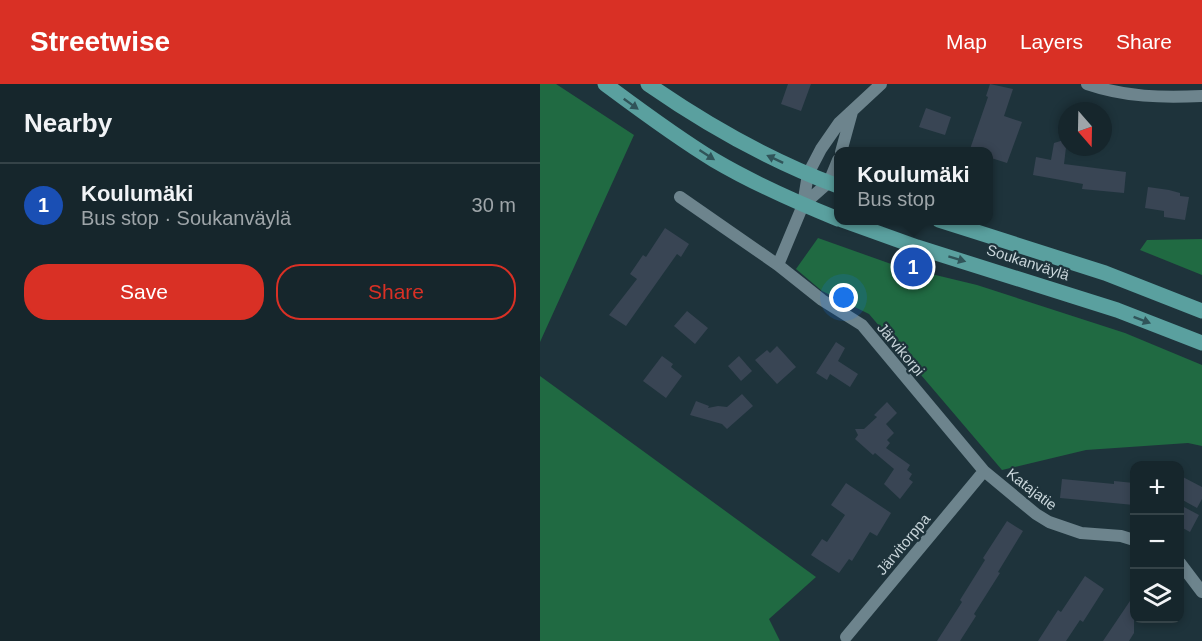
<!DOCTYPE html>
<meta charset="utf-8">
<style>
:root{--surface:#16262c;--page:#1f2e34;--text:#f1f3f6;--muted:#9ea5a9;--line:#354348;--accent:#d93025}
body{margin:0;font-family:Arial,sans-serif;background:var(--page);color:var(--text)}
.controls{position:absolute;right:18px;bottom:18px;display:grid;overflow:hidden;border-radius:12px;box-shadow:0 3px 9px #0003}
.controls button{width:54px;height:54px;display:grid;place-items:center;padding:0;border:0;border-bottom:2px solid var(--line);background:var(--surface);color:var(--text);font:30px sans-serif}
.compass{position:absolute;left:518px;top:18px;width:54px;height:54px;border-radius:50%;background:var(--surface);box-shadow:0 3px 9px #0003;rotate:160deg}
.you{position:absolute;left:304px;top:214px;width:21px;height:21px;margin:-15px;border:4px solid #fff;border-radius:50%;background:#1a73e8;box-shadow:0 0 0 9px #1a73e833}
.badge{display:grid;place-items:center;width:39px;height:39px;border-radius:50%;background:var(--accent);color:#fff;font-size:20px;font-weight:700}
.pin{position:absolute;translate:-50% -50%;border:3px solid #fff;box-shadow:0 2px 6px #0006}
.popup{position:absolute;left:294px;top:63px;width:159px;height:78px;box-sizing:border-box;display:grid;place-content:center;border-radius:12px;background:var(--surface);filter:drop-shadow(0 2px 4px #0005);font-size:20px;white-space:nowrap;color:var(--muted)}
.popup b{font-size:22px;color:var(--text)}
.popup::after{content:'';position:absolute;left:50%;top:100%;margin-left:-12px;border:12px solid transparent;border-top-color:var(--surface)}
.list{margin:0;padding:0;list-style:none}
h2{display:flex;justify-content:space-between;align-items:center;height:78px;margin:0;padding:0 24px;font-size:26px}
h2 small{font-size:20px;font-weight:400;color:var(--muted)}
.list li{display:grid;grid-template-columns:39px 1fr auto;gap:18px;align-items:center;box-sizing:border-box;height:84px;padding:0 24px;border-top:2px solid var(--line)}
.list b{display:block;font-size:22px;white-space:nowrap}
.list p{margin:0;font-size:20px;white-space:nowrap;color:var(--muted)}
.list em{font-size:20px;font-style:normal;color:var(--muted)}
.actions{display:flex;gap:12px;padding:18px 24px}
.actions a{flex:1;padding:14px 0;border:2px solid var(--accent);border-radius:24px;text-align:center;font-size:21px;color:var(--accent)}
.actions .main{background:var(--accent);color:#fff}
.icon{flex:none;width:33px;height:33px;fill:none;stroke:currentColor;stroke-width:2;stroke-linecap:round;stroke-linejoin:round}
.map{position:relative;flex:none;width:662px;height:557px;overflow:hidden}
header{display:flex;align-items:center;gap:36px;box-sizing:border-box;height:84px;padding:0 30px;background:var(--accent);color:#fff}
header strong{font-size:28px}
nav{display:flex;gap:33px;margin-inline-start:auto;font-size:21px}
main{display:flex}
aside{flex:1;background:var(--surface)}
.map>svg:first-child{display:block}
</style>
<header>
<strong>Streetwise</strong>
<nav><a>Map</a><a>Layers</a><a>Share</a></nav>
</header>
<main>
<aside>
<h2>Nearby<small></small></h2>
<ul class="list">
<li><span class="badge" style="background:#1a4fb4">1</span><div><b>Koulumäki</b><p>Bus stop · Soukanväylä</p></div><em>30 m</em></li>
</ul>
<div class="actions"><a class="main">Save</a><a>Share</a></div>
</aside>
<div class="map">
<svg width="662" height="557" viewBox="0 0 662 557">
<rect width="100%" height="100%" fill="#1e333b"/>
<path fill="#206a42" d="M0,0h16l78,51 -94,207z
M278,154l76,27 83,20 148,48 77,32v81l-14,-3 -102,7 -84,20 -133,-156 -47,-23 -26,-22z
M662,155v36l-62,-25 7,-10z
M0,292l276,201 -47,42 11,22h-240z"/>
<path fill="#394554" d="M248,0h23l-10,27 -20,-7z
M450,0l23,5 -9,27 18,6 -15,41 -19,-6v-5h-19l19,-55 -2,-1z
M386,24l25,9 -6,18 -26,-8z
M527,55l-3,25 62,8 -2,21 -42,-4 1,-5 -50,-9 3,-18 15,3 3,-17z
M608,103l21,3 11,3v3l9,1 -4,23 -21,-3v-6l-19,-3z
M125,144l24,16 -8,13 -4,-3 -51,72 -17,-11 28,-36 -7,-5 13,-19 3,2z
M147,227l21,17 -13,16 -21,-18z
M296,258l9,6 -7,13 20,13 -8,13 -20,-13 -3,6 -11,-7z
M237,262l19,21 -19,17 -22,-24 12,-10 3,3z
M122,272l11,8 -2,3 11,9 -16,22 -23,-17z
M199,272l13,15 -11,10 -13,-15z
M202,310l11,12 -26,23 -5,-5 -32,-9 6,-14 13,5 -1,2 10,-2 9,1z
M347,318l10,11 -11,11 8,9 -7,7 3,3 -4,5 24,17 -3,5 5,4 -3,5 4,3 -13,17 -16,-15 10,-15 -19,-16 -2,2 -18,-16 3,-4 -3,-6h9l13,-12 -3,-2z
M639,391l23,12v12l-5,9 -18,-10z
M522,395l52,5v-3l20,2v22l-74,-7z
M306,399l45,30 -14,23 -7,-4 -18,29 -3,-2 -10,14 -28,-18 11,-16 5,3 18,-27 -14,-10z
M644,423l15,8 -9,17 -11,-6v-11z
M467,437l16,10 -25,41 2,1 -26,41 2,2 -16,25h-23l25,-39 -2,-2 25,-40 -2,-2z
M545,492l19,13 -21,33 -3,-2 -14,21h-28l20,-31 3,2z
M594,511v38l-5,8h-26z"/>
<g fill="none" stroke-linecap="round" stroke-linejoin="round">
<path stroke="#6d848d" stroke-width="12" d="M341,0l-42,39 -18,26 -13,25 -5,31 -25,60 44,35 40,25 122,146 52,43 13,8 32,11 40,3 13,4
M547,0c38,13 75,14 115,12
M301,68l11,-40
M140,113l98,68
M263,121l26,-23 9,-22
M640,479l22,29
M306,553l138,-166"/>
<path stroke="#5aa09f" stroke-width="15" d="M65,0c35,26 71,53 109,76 39,23 82,42 124,59
M108,0c59,41 123,77 190,102
M302,136l75,27 200,63 85,33
M399,136l166,53 97,38"/>
</g>
<defs><path id="oneway-solid" d="M-6-.8H1V-3.2L6.5 0L1 3.2V.8H-6Z" transform="scale(1.5)"/></defs>
<g fill="#305459">
<use href="#oneway-solid" transform="translate(91 20) rotate(36)"/>
<use href="#oneway-solid" transform="translate(167 71) rotate(33)"/>
<use href="#oneway-solid" transform="translate(235 75) rotate(-155)"/>
<use href="#oneway-solid" transform="translate(417 175) rotate(17)"/>
<use href="#oneway-solid" transform="translate(602 236) rotate(21)"/>
</g>
<g text-anchor="middle" dominant-baseline="central" stroke-width="4.5" stroke-linejoin="round" paint-order="stroke">
<g font-size="15" fill="#c8d5da" stroke="#1e333b">
<text transform="translate(488 178) rotate(18)">Soukanväylä</text>
<text transform="translate(361 265) rotate(50)">Järvikorpi</text>
<text transform="translate(492 405) rotate(37)">Katajatie</text>
<text transform="translate(363 460) rotate(-50)">Järvitorppa</text>
</g>
</g>
</svg>
<div class="controls">
<button>+</button>
<button>−</button>
<button><svg class="icon" aria-label="layers" viewBox="0 0 24 24"><path d="M12 4l9 5-9 5-9-5zM3 14l9 5 9-5"/></svg></button>
</div>
<svg class="compass" viewBox="-18 -18 36 36"><path d="M0-13l5 13h-10z" fill="#e53935"/><path d="M0 13l5-13h-10z" fill="#9ea5a9"/></svg>
<div class="you"></div>
<div class="pin badge" style="left:373px;top:183px;background:#1a4fb4">1</div>
<div class="popup"><b>Koulumäki</b>Bus stop</div>
</div>
</main>
